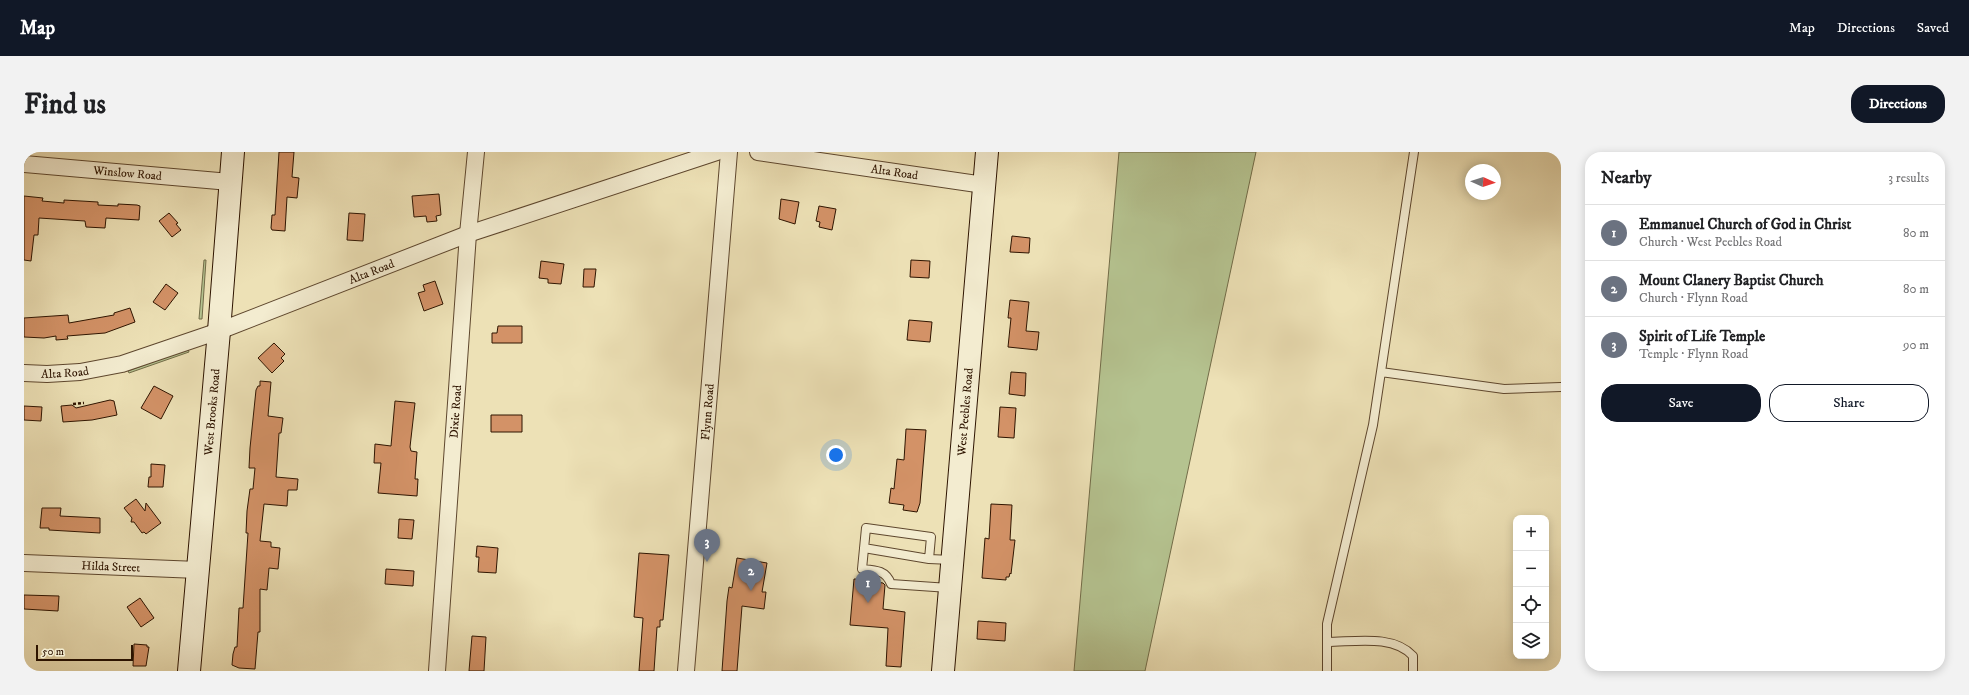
<!DOCTYPE html>
<meta charset="utf-8">
<style>
:root{--surface:#fff;--page:#f2f2f2;--text:#202124;--muted:#757577;--line:#e0e0e0;--accent:#111827}
body{margin:0;font-family:"IM FELL DW Pica",serif;background:var(--page);color:var(--text)}
.controls{position:absolute;right:12px;bottom:12px;display:grid;overflow:hidden;border-radius:8px;box-shadow:0 2px 10px #0003}
.controls button{width:36px;height:36px;display:grid;place-items:center;padding:0;border:0;border-bottom:1px solid var(--line);background:var(--surface);color:var(--text);font:20px sans-serif}
.compass{position:absolute;left:1441px;top:12px;width:36px;height:36px;border-radius:50%;background:var(--surface);box-shadow:0 2px 10px #0003;rotate:93deg}
.scale{position:absolute;left:12px;bottom:10px;width:97px;box-sizing:border-box;padding-left:4px;border:2px solid #2e1400;border-top:0;font-size:11px;line-height:14px;white-space:nowrap;color:#2e1400;-webkit-text-stroke:3px #f3ecd0;paint-order:stroke}
.you{position:absolute;left:812px;top:303px;width:14px;height:14px;margin:-10px;border:3px solid #fff;border-radius:50%;background:#1a73e8;box-shadow:0 0 0 6px #1a73e833}
.badge{display:grid;place-items:center;width:26px;height:26px;border-radius:50%;background:var(--accent);color:#fff;font-size:13px;font-weight:700}
.pin{position:absolute;translate:-50% -33px;filter:drop-shadow(0 1px 2px #0008)}
.pin::after{content:'';position:absolute;top:21px;width:14px;height:12px;background:inherit;clip-path:polygon(0 0,100% 0,50% 100%)}
.list{margin:0;padding:0;list-style:none}
h2{display:flex;justify-content:space-between;align-items:center;height:52px;margin:0;padding:0 16px;font-size:17px}
h2 small{font-size:13px;font-weight:400;color:var(--muted)}
.list li{display:grid;grid-template-columns:26px 1fr auto;gap:12px;align-items:center;box-sizing:border-box;height:56px;padding:0 16px;border-top:1px solid var(--line)}
.list b{display:block;font-size:15px;white-space:nowrap}
.list p{margin:0;font-size:13px;white-space:nowrap;color:var(--muted)}
.list em{font-size:13px;font-style:normal;color:var(--muted)}
.actions{display:flex;gap:8px;padding:12px 16px}
.actions a{flex:1;padding:9px 0;border:1px solid var(--accent);border-radius:16px;text-align:center;font-size:14px;color:var(--accent)}
.actions .main{background:var(--accent);color:#fff}
.icon{flex:none;width:22px;height:22px;fill:none;stroke:currentColor;stroke-width:2;stroke-linecap:round;stroke-linejoin:round}
.map{position:relative;flex:none;width:1537px;height:519px;overflow:hidden;border-radius:16px}
header{display:flex;align-items:center;gap:24px;box-sizing:border-box;height:56px;padding:0 20px;background:var(--accent);color:#fff}
header strong{font-size:19px}
nav{display:flex;gap:22px;margin-inline-start:auto;font-size:14px}
.intro{display:flex;align-items:center;justify-content:space-between;box-sizing:border-box;height:96px;padding:0 24px}
h1{margin:0;font-size:28px}
.button{padding:10px 18px;border-radius:16px;background:var(--accent);color:#fff;font-size:14px;font-weight:700}
main{display:flex;gap:24px;padding:0 24px}
aside{flex:1;background:var(--surface);border-radius:16px;box-shadow:0 2px 10px #0003}
.map>svg:first-child{display:block}
</style>
<header>
<strong>Map</strong>
<nav><a>Map</a><a>Directions</a><a>Saved</a></nav>
</header>
<div class="intro"><h1>Find us</h1><a class="button">Directions</a></div>
<main>
<div class="map">
<svg width="1537" height="519" viewBox="0 0 1537 519">
<rect width="100%" height="100%" fill="#ede1b6"/>
<filter id="stains"><feTurbulence type="fractalNoise" baseFrequency=".005" numOctaves="4"/><feColorMatrix values="0 0 0 0 .2 0 0 0 0 .09 0 0 0 0 .02 0 0 0 .5 -.17"/></filter>
<radialGradient id="worn" r=".72"><stop offset=".6" stop-color="#630" stop-opacity="0"/><stop offset="1" stop-color="#630" stop-opacity=".3"/></radialGradient>
<path fill="#b5c390" stroke="#726c48" d="M1095,0h137l-111,519h-71z
M180,108h2l-4,59h-3z
M164,197l1,3 -60,21 -1,-2z"/>
<path fill="#d39267" stroke="#2e1400" d="M255,0h15l-2,25 7,1 -2,20 -10,-1 -2,34 -13,-1 -1,-2 1,-13h3z
M415,42l2,21 -5,1 1,5 -10,1 -1,-6 -12,1 -2,-21z
M0,44l19,2 -1,3 22,2v-3l34,2v3l20,1v-2l19,1 3,1 -1,14 -33,-2 -1,10 -19,-1 -1,-6 -46,-3 -1,17h-4l-3,26 -7,-1z
M757,47l18,3 -4,22 -16,-5z
M795,54l17,3 -4,21 -13,-3 1,-5 -4,-1z
M145,61l9,10 -2,1 5,6 -9,7 -13,-16z
M325,61l16,1 -2,27 -16,-1z
M988,84l18,2 -1,15 -19,-1z
M887,108l19,1 -1,17 -19,-1z
M517,109l23,3 -3,20 -13,-1v-4l-9,-1z
M560,117h12l-2,18h-11z
M411,129l8,23 -19,7 -6,-18 7,-2 -2,-6z
M142,132l12,9 -13,17 -12,-8z
M986,148l19,2 -3,29 13,1 -2,18 -29,-3 3,-29h-3z
M106,156l5,14 -30,11 -38,3 1,3 -12,1v-4l-12,2 -20,-1v-19l44,-3 1,8 45,-8v-2z
M885,168l23,2 -2,20 -23,-2z
M474,174h24v17h-30v-10h5z
M250,191l11,11 -4,4 3,3 -12,12 -14,-15z
M987,220l15,1 -1,23 -16,-2z
M236,229l11,1 -3,34 15,2 -2,15h-2l-3,44 22,2 -1,11h-9l-1,16 -23,-2 -4,37 11,1v5l9,1 -2,21 -9,-1 -2,22 -7,-1v43h-2l-3,37 -16,-1 -7,-3 1,-11 2,-7h2l2,-39h4l5,-75h-2l1,-22 3,-22h3l2,-21h-6l1,-20 6,-58 2,-4h2z
M130,234l19,10 -12,23 -20,-11z
M86,248l4,1 3,14 -25,5 -29,2 -2,-16 11,-1 4,3z
M371,249l20,2 -5,44 1,4 6,1 -2,27h3l-1,17 -39,-3 3,-30h-7l1,-19 16,2z
M0,254l18,1 -1,14 -17,-1z
M976,255l16,1 -2,30 -16,-1z
M467,263h31v17h-31z
M882,277l20,1 -6,73 -3,9 -14,-2 1,-5 -15,-2 2,-15 3,1 3,-30 7,1z
M127,312l14,1 -2,22h-15l1,-10h2z
M112,347l9,12 1,-8 15,20 -15,11 -2,-2 -2,1 -8,-11h-3l1,-4 -8,-10z
M967,352l21,1 -2,35h5l-4,34 -1,-1 -1,4h-3v3l-24,-2 3,-40 4,1z
M18,356h19l-1,8 40,2v15l-51,-3v-2h-9z
M375,367l15,1 -2,19 -14,-1z
M453,394l21,2 -2,25 -18,-1 1,-15h-3z
M615,401l30,2 -6,65h-3v7h-3l-3,44h-15l4,-53 -9,-1z
M713,406l30,5 -5,29h4l-2,17 -22,-3 -5,65h-15l5,-70 2,-14 3,1z
M362,417l28,2 -1,15 -28,-2z
M830,427l22,1v2l7,1 2,2 -2,24 22,3 -4,55 -15,-1 2,-38 -38,-3z
M0,443l35,1 -1,15 -34,-2z
M116,446l14,20 -13,9 -14,-20z
M954,469l28,2 -1,18 -28,-2z
M448,484l14,1 -2,34h-15z
M110,492l13,1v2h2l-3,19h-13z"/>
<g fill="none" stroke-linecap="round" stroke-linejoin="round">
<defs>
<path id="lane" d="M1357,220l123,17 57,-2
M840,396l65,11 23,1
M905,407l2,-22 -65,-9 -4,41c13,1 24,1 29,15l58,4
M1303,490c27,0 66,-8 86,14v15
M1303,519v-47l46,-199 41,-273"/>
<g id="street">
<path id="s1" d="M734,0l226,33"/>
<path id="s2" d="M0,12l206,18"/>
<path id="s3" d="M0,221l23,1 33,-2 42,-8 97,-33 249,-97 249,-82"/>
<path id="s4" d="M0,411l174,7"/>
<path id="s5" d="M413,519l31,-437 8,-82"/>
<path id="s6" d="M662,519l43,-519"/>
</g>
<g id="secondary">
<path id="s7" d="M165,519l30,-340 14,-179"/>
<path id="s8" d="M919,519l44,-519"/>
</g>
</defs>
<use href="#lane" stroke="#5e472e" stroke-width="10"/>
<use href="#street" stroke="#5e472e" stroke-width="18"/>
<use href="#secondary" stroke="#2e1400" stroke-width="24"/>
<path stroke="#2e1400" stroke-width="2.5" stroke-dasharray="3 2" stroke-linecap="butt" d="M49,252l11,-1"/>
<use href="#lane" stroke="#f3ecd0" stroke-width="8"/>
<use href="#street" stroke="#f3ecd0" stroke-width="16"/>
<use href="#secondary" stroke="#f3ecd0" stroke-width="22"/>
</g>
<g text-anchor="middle" dominant-baseline="central" stroke-width="4" stroke-linejoin="round" paint-order="stroke">
<g font-size="12" fill="#2e1400" stroke="#f3ecd0">
<text stroke="none"><textPath href="#s1" startOffset="138">Alta Road</textPath></text>
<text stroke="none"><textPath href="#s2" startOffset="104">Winslow Road</textPath></text>
<text stroke="none"><textPath href="#s3" startOffset="365">Alta Road</textPath></text>
<text stroke="none"><textPath href="#s3" startOffset="41">Alta Road</textPath></text>
<text stroke="none"><textPath href="#s5" startOffset="260">Dixie Road</textPath></text>
<text stroke="none"><textPath href="#s7" startOffset="260">West Brooks Road</textPath></text>
<text stroke="none"><textPath href="#s6" startOffset="260">Flynn Road</textPath></text>
<text stroke="none"><textPath href="#s8" startOffset="260">West Peebles Road</textPath></text>
<text stroke="none"><textPath href="#s4" startOffset="87">Hilda Street</textPath></text>
</g>
</g>
<rect width="100%" height="100%" filter="url(#stains)"/>
<rect width="100%" height="100%" fill="url(#worn)"/>
</svg>
<div class="controls">
<button>+</button>
<button>−</button>
<button><svg class="icon" aria-label="locate" viewBox="0 0 24 24"><circle cx="12" cy="12" r="6"/><path d="M12 2v4M12 18v4M2 12h4M18 12h4"/></svg></button>
<button><svg class="icon" aria-label="layers" viewBox="0 0 24 24"><path d="M12 4l9 5-9 5-9-5zM3 14l9 5 9-5"/></svg></button>
</div>
<svg class="compass" viewBox="-18 -18 36 36"><path d="M0-13l5 13h-10z" fill="#e53935"/><path d="M0 13l5-13h-10z" fill="#757577"/></svg>
<div class="scale">50 m</div>
<div class="you"></div>
<div class="pin badge" style="left:844px;top:451px;background:#6b7280">1</div>
<div class="pin badge" style="left:727px;top:439px;background:#6b7280">2</div>
<div class="pin badge" style="left:683px;top:410px;background:#6b7280">3</div>
</div>
<aside>
<h2>Nearby<small>3 results</small></h2>
<ul class="list">
<li><span class="badge" style="background:#6b7280">1</span><div><b>Emmanuel Church of God in Christ</b><p>Church · West Peebles Road</p></div><em>80 m</em></li>
<li><span class="badge" style="background:#6b7280">2</span><div><b>Mount Clanery Baptist Church</b><p>Church · Flynn Road</p></div><em>80 m</em></li>
<li><span class="badge" style="background:#6b7280">3</span><div><b>Spirit of Life Temple</b><p>Temple · Flynn Road</p></div><em>90 m</em></li>
</ul>
<div class="actions"><a class="main">Save</a><a>Share</a></div>
</aside>
</main>
